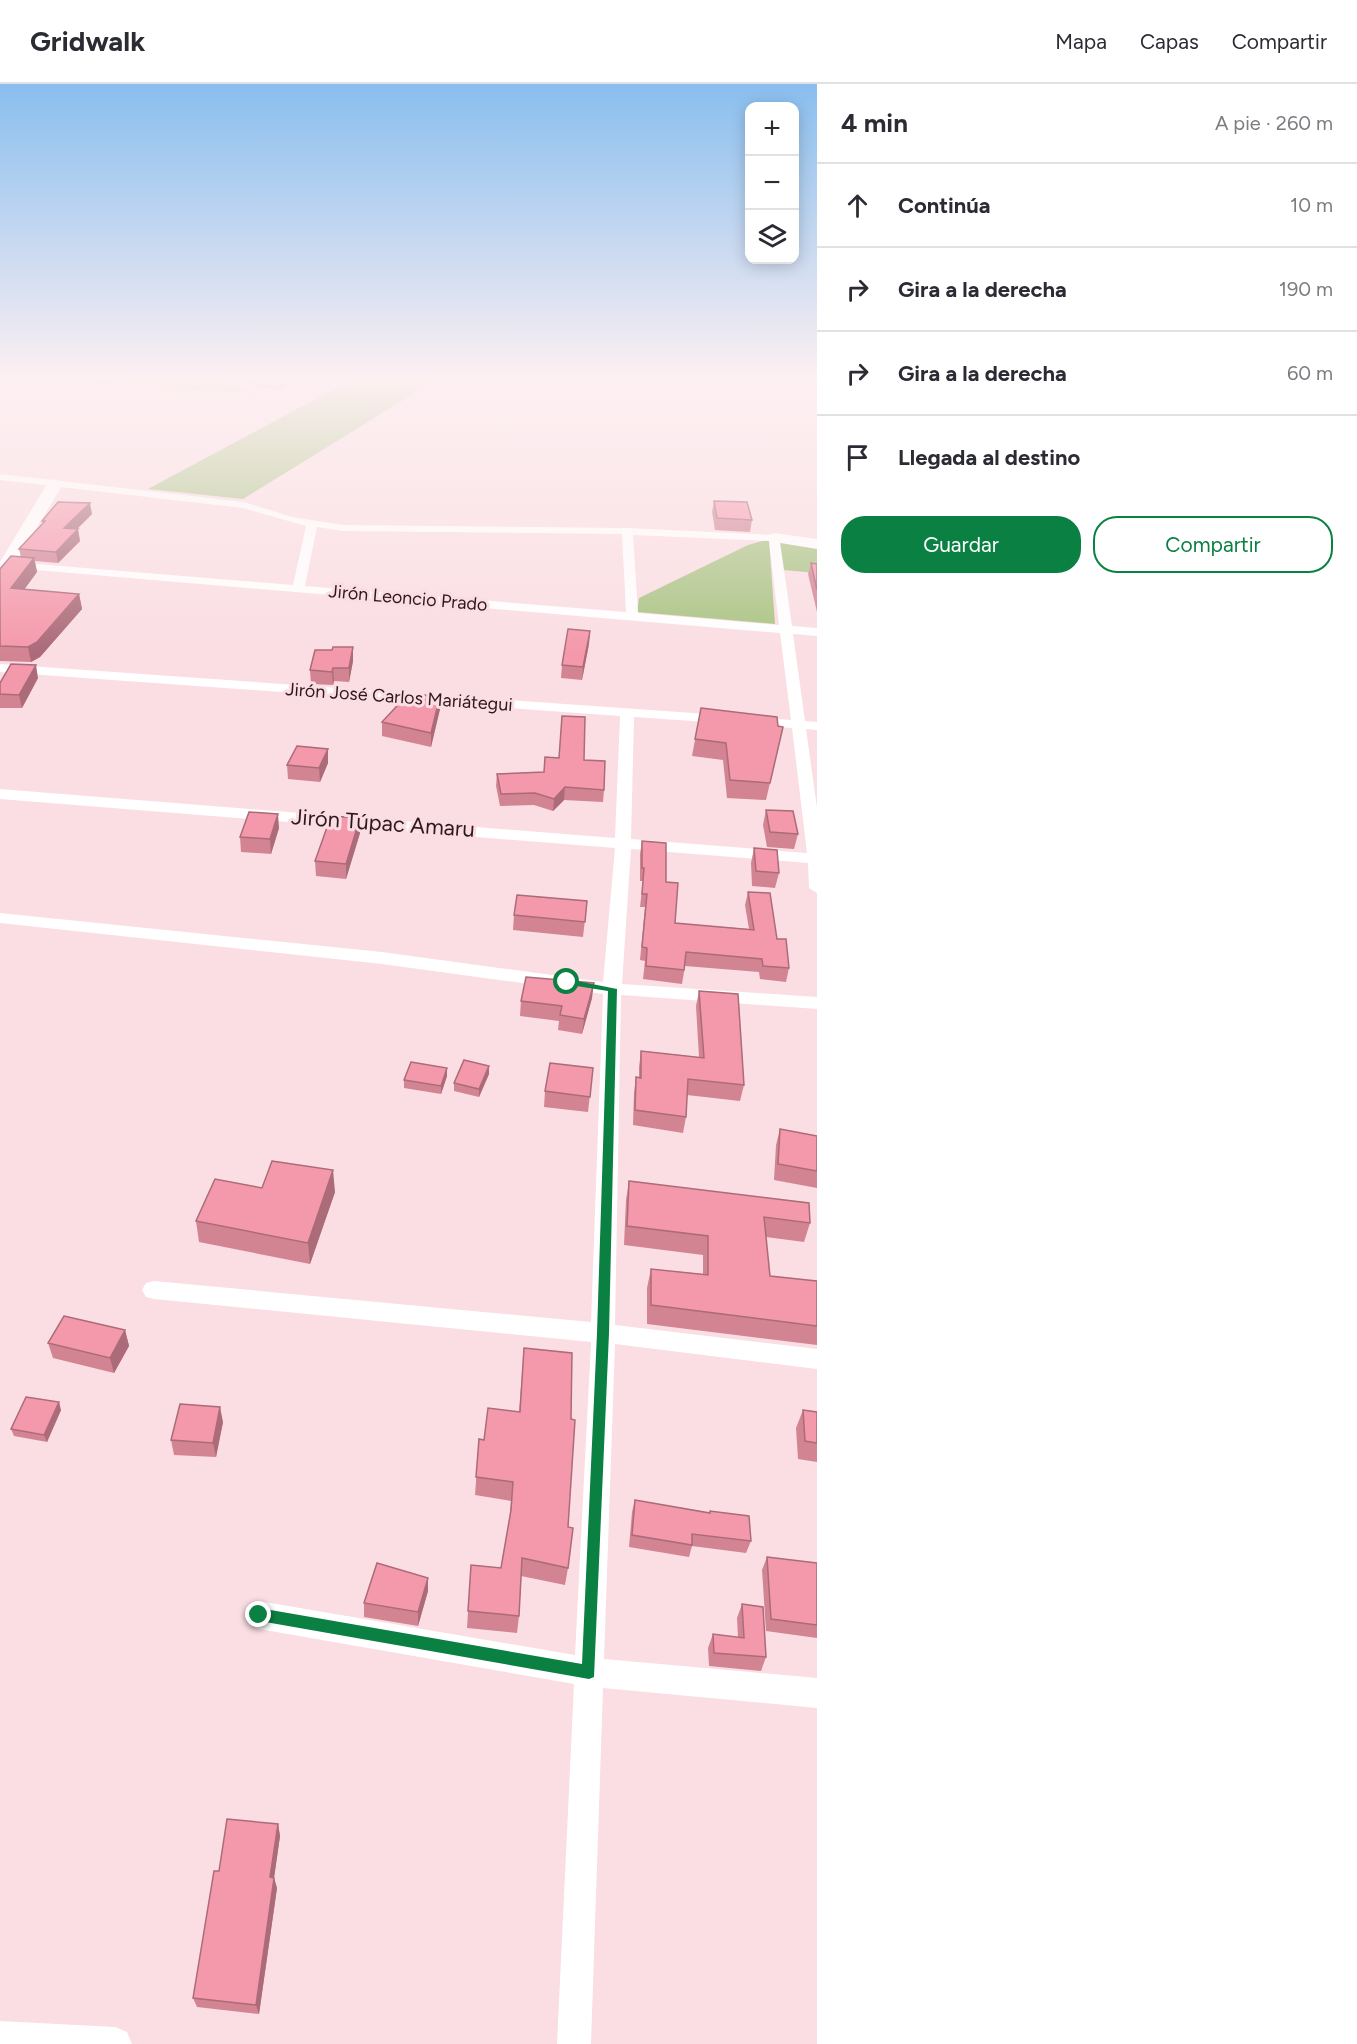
<!DOCTYPE html>
<html lang="es">
<meta charset="utf-8">
<style>
:root{--surface:#fff;--page:#f7f7f7;--text:#2b2b33;--muted:#7c7c81;--line:#e1e1e2;--accent:#0b8043}
body{margin:0;font-family:Figtree,sans-serif;background:var(--page);color:var(--text)}
.controls{position:absolute;right:18px;top:18px;display:grid;overflow:hidden;border-radius:12px;box-shadow:0 3px 15px #0003}
.controls button{width:54px;height:54px;display:grid;place-items:center;padding:0;border:0;border-bottom:2px solid var(--line);background:var(--surface);color:var(--text);font:30px sans-serif}
.stop{position:absolute;width:18px;height:18px;margin:-14px;border:4px solid #0b8043;border-radius:50%;background:#fff}
.stop.end{background:#0b8043;border-color:#fff;box-shadow:0 2px 6px #0008}
.list{margin:0;padding:0;list-style:none}
h2{display:flex;justify-content:space-between;align-items:center;height:78px;margin:0;padding:0 24px;font-size:26px}
h2 small{font-size:20px;font-weight:400;color:var(--muted)}
.list li{display:grid;grid-template-columns:39px 1fr auto;gap:18px;align-items:center;box-sizing:border-box;height:84px;padding:0 24px;border-top:2px solid var(--line)}
.list b{display:block;font-size:22px;white-space:nowrap}
.list em{font-size:20px;font-style:normal;color:var(--muted)}
.actions{display:flex;gap:12px;padding:18px 24px}
.actions a{flex:1;padding:14px 0;border:2px solid var(--accent);border-radius:24px;text-align:center;font-size:21px;color:var(--accent)}
.actions .main{background:var(--accent);color:#fff}
.icon{flex:none;width:33px;height:33px;fill:none;stroke:currentColor;stroke-width:2;stroke-linecap:round;stroke-linejoin:round}
.map{position:relative;flex:none;width:817px;height:1960px;overflow:hidden}
header{display:flex;align-items:center;gap:36px;box-sizing:border-box;height:84px;padding:0 30px;background:var(--surface);border-bottom:2px solid var(--line)}
header strong{font-size:28px}
nav{display:flex;gap:33px;margin-inline-start:auto;font-size:21px}
main{display:flex}
aside{flex:1;background:var(--surface)}
.map>svg:first-child{display:block}
</style>
<header>
<strong>Gridwalk</strong>
<nav><a>Mapa</a><a>Capas</a><a>Compartir</a></nav>
</header>
<main>
<div class="map">
<svg width="817" height="1960" viewBox="0 0 817 1960">
<rect width="100%" height="100%" fill="#fadee3"/>
<path fill="#a9c483" d="M120,294h93l36,14 -132,-5z
M355,294h84l-196,121 -95,-10z
M769,455l6,85 -138,-12 2,-14 109,-53z
M779,456l38,5v28l-34,-3z"/>
<g fill="none" stroke-linecap="round" stroke-linejoin="round">
<path stroke="#7a96b8" stroke-width="4" d="M13,294l97,4 1,-4
M226,294l52,10 22,-10"/>
<path fill="#fff" fill-rule="evenodd" d="M0,390l244,28 48,15 51,8 284,3 147,7 43,6v6l-37,-5 12,84 25,2v8l-24,-2 12,87 12,1v8l-11,-1 11,79v85l-8,-5 -1,-25 -177,-14 -9,135 195,13v12l-196,-14 -6,330 202,24v20l-202,-25 -11,315 213,19v30l-214,-20 -12,356h-34l17,-360 -315,-55 -10,-4 -4,-10 4,-10 10,-4 316,54 16,-313 -437,-43 -8,-2 -4,-7 4,-7 8,-2 437,41 12,-328 -221,-30 -382,-41v-10l382,39 221,30 12,-134 -615,-49v-10l615,49 5,-122 -620,-44v-8l791,56 -11,-87 -780,-66v-6l293,24 13,-59 -63,-18 -243,-28zM317,443l26,4 279,3 4,78 -321,-26zM633,451l136,6 10,84 -141,-12zM634,633l158,11 15,125 -176,-14z
M0,1937l115,6 12,5 5,12h-132z"/>
<path fill="#fff" fill-rule="evenodd" d="M55,395l8,5 -48,80 -8,5 -6,-1 -1,-6 47,-78z
M774,449l43,6v10l-49,-8 -2,-3 2,-3z"/>
</g>
<path fill="#d28493" d="M714,417l38,19 -2,12 -35,-2 -3,-18z
M92,430l-15,15 3,12 -22,22 -23,-2 2,11 -13,18 55,4 3,15 -42,48 -9,5 -31,-1v-92l21,-12 -2,-8 24,-26 -1,-2z
M811,479l6,1v48l-9,-38z
M590,547l-1,13 -7,36 -21,-2 1,-13z
M332,566l21,11 -4,21 -15,-1 -1,4 -22,-1 -1,-14z
M38,594l-16,30h-22v-25z
M440,612v13l-9,38 -49,-11v-14z
M701,624l82,19 -17,73 -39,-2 -4,-38 -31,-4z
M328,679l-8,19 -32,-3 -1,-14z
M544,688l60,18 -1,12 -39,-2 -11,11 -19,-6 -34,1 -4,-20 1,-12z
M766,726l32,24 -4,15 -27,-2 -4,-22z
M279,744l-8,26 -30,-2 -1,-15z
M360,749l-14,46 -30,-3 -1,-15z
M642,757l24,41 9,41 74,6 -4,-24 3,-13 29,47 12,29 -3,14 -26,-3 -1,-7 -74,-6 -3,18 -39,-5 2,-18 -5,-1 5,-53h-5l3,-26h-3v-27z
M754,764l25,25 -4,15 -23,-2 -1,-23z
M587,817l-4,36 -70,-7 1,-15z
M699,907l45,94 -4,16 -53,-6 -1,22 -3,16 -50,-8 1,-32 2,-16h3v-10l2,-16 58,6 -3,-51z
M592,914l-10,36 -24,-4 1,-9 -39,-5 1,-15z
M593,984l-5,44 -44,-5 1,-16z
M489,990l-10,23 -25,-6v-8z
M447,992l-6,18 -37,-6v-8z
M780,1045l37,7v52l-43,-8 2,-35z
M629,1097l181,42 -6,19 -38,-5 4,39 47,5v64l-170,-21v-36l4,-19 52,5v-19l-79,-10 2,-45z
M262,1104l73,4 -25,72 -111,-22 -3,-21z
M125,1246l4,16 -15,27 -61,-15 -5,-15z
M524,1264l44,179v41l-3,17 -44,-9 -2,40 -2,17 -50,-5 4,-63 30,3 9,-53 1,-14 -36,-6 4,-56 5,1 35,-28z
M61,1326l-14,32 -33,-6 -3,-7z
M803,1326l14,2v50l-19,-3 -2,-31z
M223,1338l-7,35 -42,-2 -3,-15z
M635,1416l75,13v-2l41,30 -5,12 -54,-7 -3,11 -60,-10 3,-35z
M767,1473l50,6v75l-51,-7 -4,-61z
M428,1507l-10,35 -54,-9v-14z
M742,1520l24,53 -5,14 -52,-5 -1,-18 5,-14 25,3 -1,-19z
M278,1740l2,12 -6,42 3,10 -18,126 -62,-7 -4,-9 26,-127z"/>
<path fill="#ab6b78" d="M90,419l2,11 -26,26 -2,-12z
M78,445l2,12 -22,22 -2,-11z
M34,474l3,14 -23,31 -3,-15z
M79,510l3,15 -42,48 -9,5 -3,-15z
M590,547l-1,13 -7,36 1,-13z
M353,563v14l-4,21v-14z
M36,581l2,13 -16,30 -3,-13z
M333,584l1,13 -1,4 -1,-13z
M440,612v13l-9,38v-14z
M328,665v14l-8,19 -1,-14z
M565,703l-1,13 -11,11 1,-12z
M278,730l1,14 -8,26 -1,-15z
M360,734v15l-14,46v-15z
M594,899l-2,15 -10,36 2,-15z
M489,982v8l-10,23v-8z
M447,984v8l-6,18v-8z
M333,1086l2,22 -25,72 -2,-21z
M125,1246l4,16 -15,27 -4,-15z
M59,1318l2,8 -14,32 -3,-7z
M220,1323l3,15 -7,35 -3,-14z
M428,1494v13l-10,35v-14z
M278,1740l2,12 -6,42 3,10 -18,126 -3,-9 14,-128z"/>
<path fill="#f499ab" stroke="#ab6b78" stroke-width="1.5" d="M714,417l33,1 5,18 -35,-2z
M58,418l32,1 -26,25 14,1 -22,23 -37,-3 26,-28h-3z
M11,472l23,2 -23,30 68,6 -42,48 -9,5 -28,-1v-77z
M811,479l6,1v26z
M568,545l22,2 -7,36 -21,-2z
M333,563h20l-4,21h-16l-1,4 -22,-2 5,-20h17z
M11,580l25,1 -17,30 -19,-1v-11z
M408,610l32,2 -9,37 -49,-11z
M701,624l76,9 1,9 5,1 -13,56 -40,-3 -4,-37 -31,-4z
M562,632l23,1 -1,43 21,1 -1,29 -39,-3 -11,12 -19,-6 -34,1 -4,-20 47,-2 1,-15 14,1z
M297,662l31,3 -9,19 -32,-3z
M766,726l27,1 5,23 -28,-2z
M249,728l29,2 -8,25 -30,-2z
M331,732l29,2 -14,46 -31,-3z
M642,757l24,2v39l12,1 -3,40 79,7 -6,-38 22,1 7,46h9l3,29 -26,-2 -1,-7 -76,-7 -2,18 -38,-4 1,-18 -5,-1 5,-53h-5l2,-26h-2z
M754,764l23,2 2,23 -23,-2z
M517,811l70,6 -2,21 -71,-7z
M526,893l68,6 -10,36 -24,-4 2,-9 -41,-5z
M699,907l39,3 6,91 -56,-6 -2,38 -51,-7 1,-33 5,1v-27l63,7z
M464,976l25,6 -10,23 -25,-6z
M411,978l36,6 -6,18 -37,-6z
M550,979l43,5 -3,29 -45,-6z
M780,1045l37,7v35l-39,-7z
M272,1077l61,9 -25,73 -112,-22 19,-42 47,9z
M629,1097l180,22 1,20 -46,-6 6,59 47,5v45l-166,-21v-36l57,6v-39l-81,-10z
M64,1232l61,14 -15,28 -62,-15z
M524,1264l48,5 -1,66 4,1 -7,107 5,1 -5,40 -46,-10 -3,58 -51,-5 3,-46 30,3 10,-58 2,-28 -37,-5 3,-38 5,1 4,-32 32,4z
M26,1313l33,5 -15,33 -33,-6z
M180,1320l40,3 -7,36 -42,-3z
M803,1326l14,2v31l-12,-2z
M635,1416l75,13v-2l39,5 2,25 -59,-7v11l-60,-10z
M767,1473l50,6v62l-46,-6z
M377,1479l51,15 -10,34 -54,-9z
M742,1520l21,3 3,50 -52,-4 -1,-19 31,4z
M227,1735l51,5 -8,53 4,1 -18,127 -63,-7 21,-127h5z"/>
<linearGradient id="sky" x2="0" y2="1"><stop stop-color="#89beef"/><stop offset="0.52" stop-color="#fdf0f2"/><stop offset="1" stop-color="#fdf0f2" stop-opacity="0"/></linearGradient>
<rect width="817" height="568" fill="url(#sky)"/>
<path fill="#0b8043" d="M567,895l50,10 -8,344 -15,344 -5,2 -335,-59v-10l5,-2 323,56 15,-331 11,-342 -44,-7 -2,-2z"/>
<g text-anchor="middle" dominant-baseline="central" stroke-width="6" stroke-linejoin="round" paint-order="stroke">
<g font-size="18" fill="#2f181d" stroke="#fadee3">
<text transform="translate(408 514) rotate(5)">Jirón Leoncio Prado</text>
<text transform="translate(399 613) rotate(4)">Jirón José Carlos Mariátegui</text>
</g>
<g font-size="22" fill="#2f181d" stroke="#fadee3">
<text transform="translate(383 739) rotate(4)">Jirón Túpac Amaru</text>
</g>
</g>
</svg>
<div class="controls">
<button>+</button>
<button>−</button>
<button><svg class="icon" aria-label="layers" viewBox="0 0 24 24"><path d="M12 4l9 5-9 5-9-5zM3 14l9 5 9-5"/></svg></button>
</div>
<div class="stop" style="left:567px;top:898px"></div>
<div class="stop end" style="left:259px;top:1531px"></div>
</div>
<aside>
<h2>4 min<small>A pie · 260 m</small></h2>
<ul class="list">
<li><svg class="icon" aria-label="ahead" viewBox="0 0 24 24"><path d="M12 20V5M6 11l6-6 6 6"/></svg><div><b>Continúa</b></div><em>10 m</em></li>
<li><svg class="icon" aria-label="right" viewBox="0 0 24 24"><path d="M7 20v-9h11M14 6l5 5-5 5"/></svg><div><b>Gira a la derecha</b></div><em>190 m</em></li>
<li><svg class="icon" aria-label="right" viewBox="0 0 24 24"><path d="M7 20v-9h11M14 6l5 5-5 5"/></svg><div><b>Gira a la derecha</b></div><em>60 m</em></li>
<li><svg class="icon" aria-label="arrive" viewBox="0 0 24 24"><path d="M6 21V4h12l-3 4 3 4H6"/></svg><div><b>Llegada al destino</b></div></li>
</ul>
<div class="actions"><a class="main">Guardar</a><a>Compartir</a></div>
</aside>
</main>
